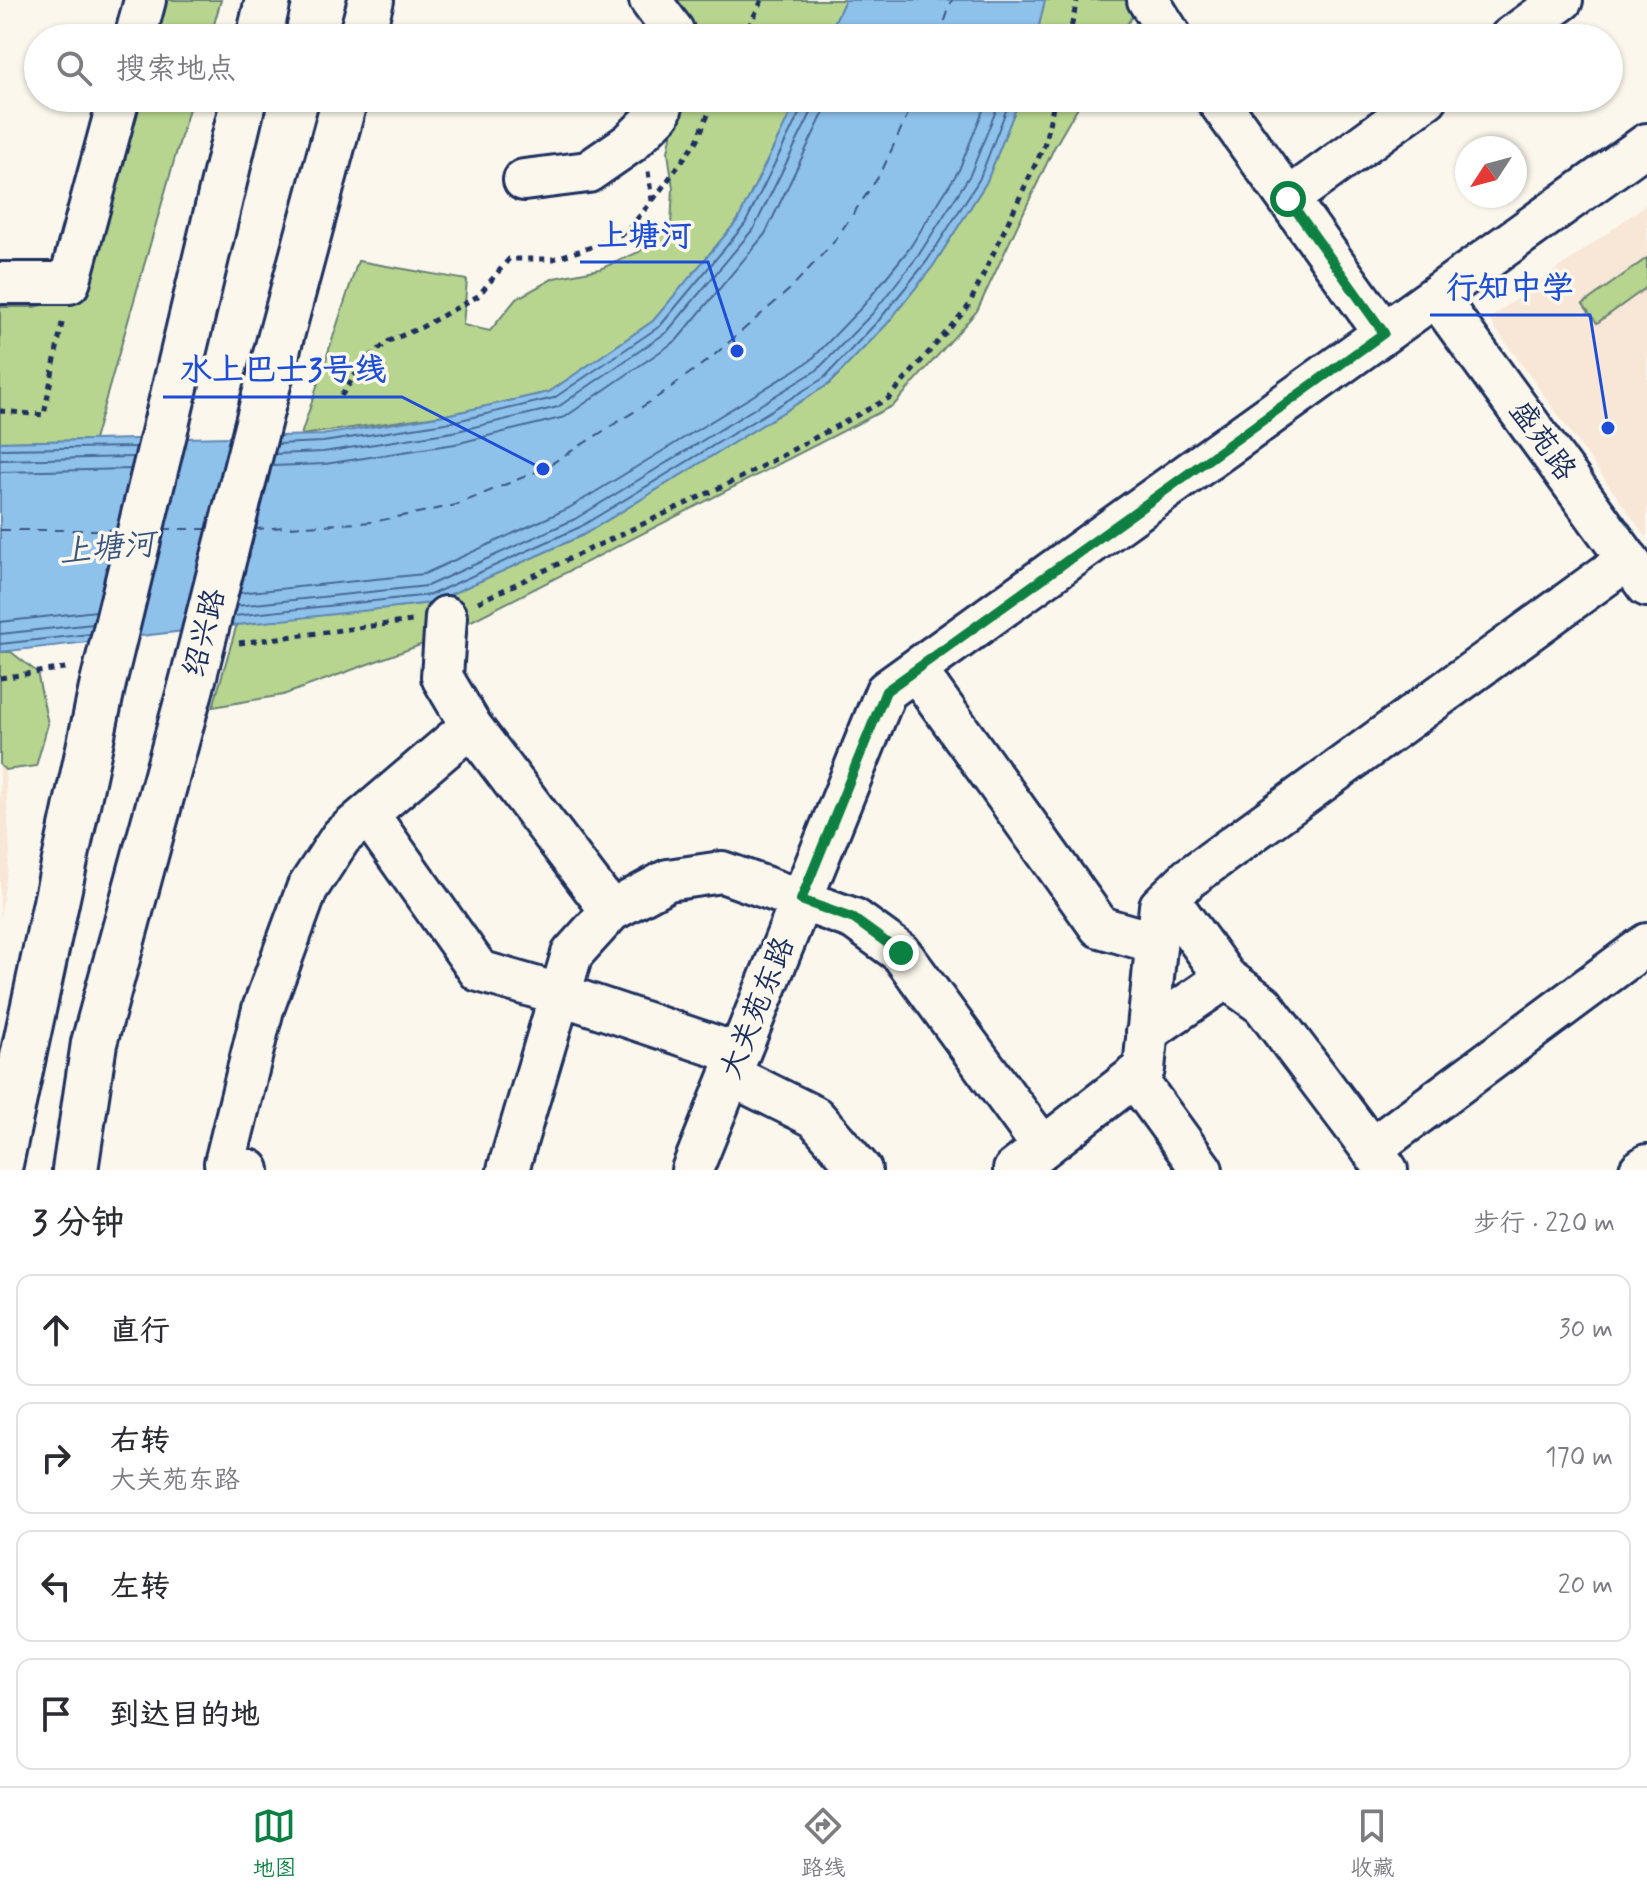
<!DOCTYPE html>
<html lang="zh">
<meta charset="utf-8">
<style>
:root{--surface:#fff;--page:#f7f7f7;--text:#2b2b33;--muted:#7c7c81;--line:#e1e1e2;--accent:#0b8043}
body{margin:0;font-family:Mynerve,"LXGW WenKai TC",sans-serif;background:var(--page);color:var(--text)}
.compass{position:absolute;left:1455px;top:136px;width:72px;height:72px;border-radius:50%;background:var(--surface);box-shadow:0 2px 6px #0004;rotate:234deg}
.stop{position:absolute;width:24px;height:24px;margin:-18px;border:6px solid #0b8043;border-radius:50%;background:#fff}
.stop.end{background:#0b8043;border-color:#fff;box-shadow:0 2px 8px #0008}
.list{margin:0;padding:0;list-style:none}
h2{display:flex;justify-content:space-between;align-items:center;height:104px;margin:0;padding:0 32px;font-size:34px}
h2 small{font-size:26px;font-weight:400;color:var(--muted)}
.list li{display:grid;grid-template-columns:52px 1fr auto;gap:24px;align-items:center;box-sizing:border-box;height:112px;margin:0 16px 16px;padding:0 16px;border:2px solid var(--line);border-radius:16px}
.list b{display:block;font-size:30px;white-space:nowrap}
.list p{margin:0;font-size:26px;white-space:nowrap;color:var(--muted)}
.list em{font-size:26px;font-style:normal;color:var(--muted)}
.icon{flex:none;width:44px;height:44px;fill:none;stroke:currentColor;stroke-width:2;stroke-linecap:round;stroke-linejoin:round}
.map{position:relative;flex:none;width:1647px;height:1170px;overflow:hidden}
.search{position:absolute;background:var(--surface);box-shadow:0 2px 6px #0004;left:24px;right:24px;top:24px;height:88px;display:flex;align-items:center;gap:20px;box-sizing:border-box;padding:0 28px;border-radius:44px;color:var(--muted);font-size:30px}
.sheet{height:616px;background:var(--surface)}
nav{display:flex;justify-content:space-around;align-items:center;box-sizing:border-box;height:112px;border-top:2px solid var(--line);background:var(--surface);font-size:22px;color:var(--muted)}
nav a{display:grid;justify-items:center;gap:4px}
nav .on{color:var(--accent)}
.map>svg:first-child{display:block}
</style>
<div class="map">
<svg width="1647" height="1170" viewBox="0 0 1647 1170">
<rect width="100%" height="100%" fill="#fbf7ec"/>
<filter id="ink" filterUnits="userSpaceOnUse"><feTurbulence type="fractalNoise" baseFrequency=".0125" numOctaves="2"/><feDisplacementMap in="SourceGraphic" scale="16" xChannelSelector="R" yChannelSelector="G"/><feConvolveMatrix kernelMatrix="1 2 1 2 8 2 1 2 1" color-interpolation-filters="sRGB"/></filter>
<g filter="url(#ink)">
<path fill="#f8e6d6" d="M1647,204v334l-158,-219z
M0,765l5,5 5,83 -10,66z"/>
<path fill="#b7d58e" stroke="#698276" stroke-width="2" d="M163,0h58l-11,38h-57z
M664,0h181l-18,38h-138z
M1045,0h94l-2,8 -18,30h-83z
M137,98h55l-98,342 -94,2v-135h34l51,-11z
M678,98h120l-60,122 -85,101 -104,71 -98,22 -150,21 57,-174 109,19 -4,45 27,6 26,-32 38,-21 46,-9 39,-17 32,-26 2,-38 -5,-36z
M1020,98h63l-29,50 -77,163 -83,94 -460,235 -151,55 -70,12 24,-83 194,-21 152,-68 246,-151 57,-59 47,-59 53,-83z
M1647,258v29l-50,36 -14,-19z
M0,652h11l26,20 11,52 -12,42 -31,4 -5,-5z"/>
<path fill="#8ec2eb" stroke="#6087b3" stroke-width="2" d="M845,0h200l-9,38h-209z
M798,98h222l-34,85 -53,83 -47,59 -57,59 -246,151 -152,68 -431,49v-210l322,-7 129,-21 98,-22 104,-71 85,-101z"/>
<g fill="none" stroke-linecap="round" stroke-linejoin="round">
<path stroke="#496a96" stroke-width="2" d="M277,444l46,-2 129,-20 102,-24 106,-72 85,-102 59,-120v-6
M0,449l136,-2
M275,454l48,-2 130,-20 105,-25 109,-75 87,-104 59,-119 1,-11
M0,460l134,-3
M272,466l53,-2 130,-20 110,-27 112,-77 88,-106 58,-120 4,-16
M0,472l131,-3
M239,593l185,-19 145,-66 241,-147 53,-55 46,-57 50,-79 29,-72
M236,606l191,-20 148,-67 242,-149 55,-56 46,-58 52,-81 31,-77
M234,616l196,-21 150,-68 244,-149 55,-58 48,-59 52,-81 32,-82
M0,622l96,-11
M0,634l93,-10
M0,644l90,-10"/>
<path stroke="#385481" stroke-width="2" stroke-dasharray="10 8" stroke-linecap="butt" d="M939,38l13,-38
M162,529h46
M254,529l119,-7 83,-17 87,-36 113,-71 56,-41 77,-67 44,-47 48,-70 34,-75
M0,530h120"/>
<defs>
<path id="minor" d="M650,0l23,31v7
M1148,0l24,38
M135,38l10,-38
M1510,38l52,-38
M1216,98l168,235
M524,180l64,-8 42,-29 30,-30 4,-15
M1288,199l139,-101
M0,283h69l50,-185
M1436,296l211,290
M446,617l-4,60 29,49 140,185
M916,670l184,257 56,16
M368,814l111,157 83,24 177,59
M1168,898l58,80 37,27 124,165
M1147,1032l79,-54
M730,1075l85,42 46,53
M1134,1076l68,94
M1371,1149l276,-205
M249,1170l-24,-7 38,-154 44,-120 34,-52 130,-111
M508,1170l64,-216 39,-43 57,-31 54,-8 132,47 47,34 142,194
M692,1170l194,-479 761,-547
M1014,1170l130,-101 16,-163 29,-28 439,-319
M1640,1170l7,-5"/>
<path id="major" d="M259,38l9,-38
M361,38l10,-38
M263,403l82,-305
M166,425l78,-327
M0,1164l103,-481
M75,1170l19,-127 97,-356"/>
</defs>
<use href="#minor" stroke="#1b2f5e" stroke-width="46"/>
<use href="#major" stroke="#1b2f5e" stroke-width="50"/>
<path stroke="#1b2f5e" stroke-width="5" stroke-dasharray="6 6" stroke-linecap="butt" d="M743,38l19,-38
M1069,38l8,-38
M653,200l44,-59 18,-43
M341,396l23,-34 25,-21 33,-14 56,-31 31,-37h44l39,-12 34,-15 26,-31 -4,-30
M0,411l44,4 19,-97
M478,602l262,-124 149,-80 79,-91 76,-161 11,-48
M239,643l173,-22
M0,678l71,-11"/>
<use href="#minor" stroke="#fbf7ec" stroke-width="40"/>
<use href="#major" stroke="#fbf7ec" stroke-width="44"/>
<defs>
<path id="major-bridge" d="M103,683l63,-258
M191,687l72,-284"/>
</defs>
<use href="#major-bridge" stroke="#1b2f5e" stroke-width="50" stroke-linecap="butt"/>
<use href="#major-bridge" stroke="#fbf7ec" stroke-width="44"/>
</g>
</g>
<g fill="none" stroke-linecap="round" stroke-linejoin="round" filter="url(#ink)">
<path stroke="#0b8043" stroke-width="10" d="M901,953l-47,-34 -53,-19 85,-209 498,-358 -96,-134"/>
</g>
<g text-anchor="middle" dominant-baseline="central" stroke-width="7" stroke-linejoin="round" paint-order="stroke">
<g font-size="30" fill="#1b2f5e" stroke="#fbf7ec">
<text transform="translate(1542 441) rotate(54)">盛苑路</text>
<text transform="translate(205 633) rotate(-76)">绍兴路</text>
<text transform="translate(758 1008) rotate(-68)">大关苑东路</text>
</g>
<g font-size="32" font-style="italic" fill="#385481" stroke="#fbf7ec">
<text transform="translate(107 549) rotate(-5)">上塘河</text>
</g>
</g>
<path fill="none" stroke="#1d4ed8" stroke-width="3" d="M737 351L708 262H580M1608 428L1590 315H1430M543 469L402 397H163"/>
<g fill="#1d4ed8" stroke="#fbf7ec" stroke-width="3">
<circle cx="737" cy="351" r="8"/>
<circle cx="1608" cy="428" r="8"/>
<circle cx="543" cy="469" r="8"/>
</g>
<g font-size="32" text-anchor="middle" font-weight="bold" fill="#1d4ed8" stroke="#fbf7ec" stroke-width="7" stroke-linejoin="round" paint-order="stroke">
<text x="644" y="246">上塘河</text>
<text x="1510" y="298">行知中学</text>
<text x="283" y="380">水上巴士3号线</text>
</g>
</svg>
<svg class="compass" viewBox="-18 -18 36 36"><path d="M0-13l5 13h-10z" fill="#e53935"/><path d="M0 13l5-13h-10z" fill="#7c7c81"/></svg>
<div class="stop" style="left:1288px;top:199px"></div>
<div class="stop end" style="left:901px;top:953px"></div>
<div class="search"><svg class="icon" aria-label="search" viewBox="0 0 24 24"><circle cx="10" cy="10" r="6"/><path d="M15 15l6 6"/></svg>搜索地点</div>
</div>
<section class="sheet">
<h2>3 分钟<small>步行 · 220 m</small></h2>
<ul class="list">
<li><svg class="icon" aria-label="ahead" viewBox="0 0 24 24"><path d="M12 20V5M6 11l6-6 6 6"/></svg><div><b>直行</b></div><em>30 m</em></li>
<li><svg class="icon" aria-label="right" viewBox="0 0 24 24"><path d="M7 20v-9h11M14 6l5 5-5 5"/></svg><div><b>右转</b><p>大关苑东路</p></div><em>170 m</em></li>
<li><svg class="icon" aria-label="left" viewBox="0 0 24 24"><path d="M17 20v-9H6M10 6l-5 5 5 5"/></svg><div><b>左转</b></div><em>20 m</em></li>
<li><svg class="icon" aria-label="arrive" viewBox="0 0 24 24"><path d="M6 21V4h12l-3 4 3 4H6"/></svg><div><b>到达目的地</b></div></li>
</ul>
</section>
<nav>
<a class="on"><svg class="icon" aria-label="map" viewBox="0 0 24 24"><path d="M3 6l6-2 6 2 6-2v14l-6 2-6-2-6 2zM9 4v14M15 6v14"/></svg>地图</a>
<a><svg class="icon" aria-label="directions" viewBox="0 0 24 24"><path d="M12 3l9 9-9 9-9-9zM9 14v-3h6M13 9l2 2-2 2"/></svg>路线</a>
<a><svg class="icon" aria-label="saved" viewBox="0 0 24 24"><path d="M7 4h10v16l-5-4-5 4z"/></svg>收藏</a>
</nav>
